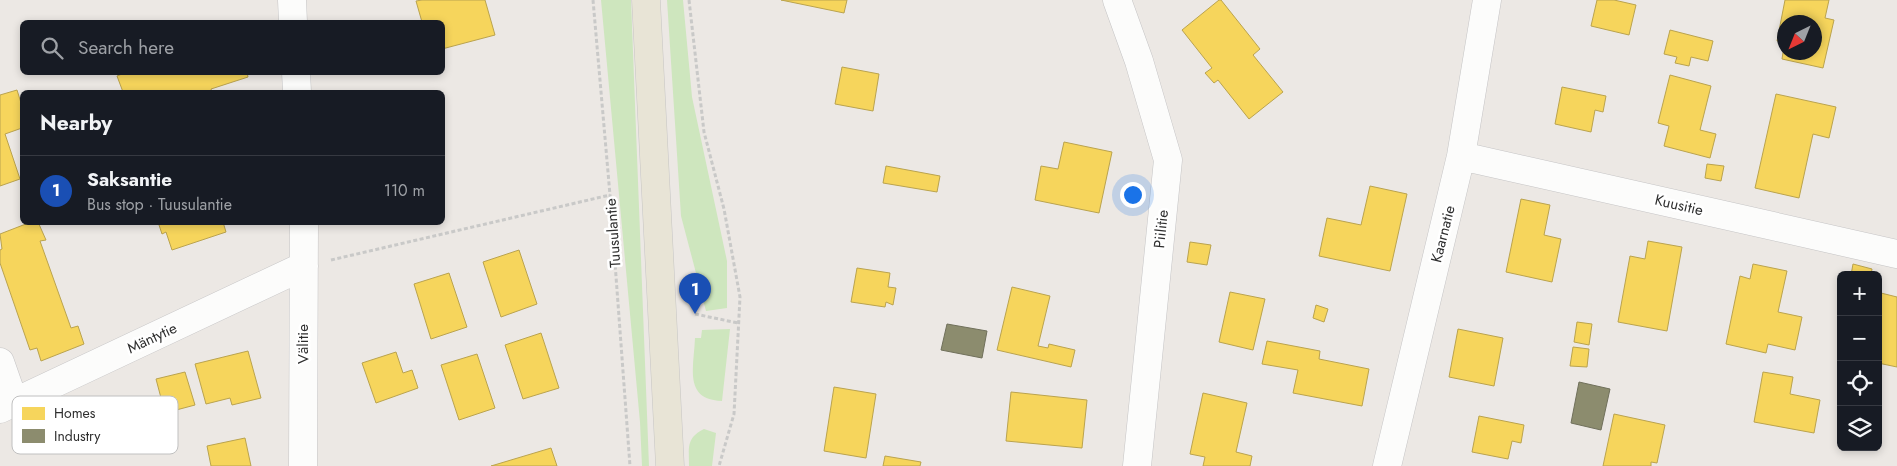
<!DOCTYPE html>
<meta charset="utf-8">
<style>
:root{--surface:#171b24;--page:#20242c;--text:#f1f3f6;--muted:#9ea1a6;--line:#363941;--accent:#706f6e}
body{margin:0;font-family:Jost,sans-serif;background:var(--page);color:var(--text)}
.controls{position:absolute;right:15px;bottom:15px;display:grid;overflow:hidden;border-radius:8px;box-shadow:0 2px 8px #0003}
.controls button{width:45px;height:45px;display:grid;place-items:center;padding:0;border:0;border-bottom:1px solid var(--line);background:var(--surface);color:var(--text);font:25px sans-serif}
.compass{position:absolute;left:1777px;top:15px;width:45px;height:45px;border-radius:50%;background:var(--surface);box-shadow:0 2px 8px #0003;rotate:223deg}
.you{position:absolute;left:1132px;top:194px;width:18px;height:18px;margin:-12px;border:4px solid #fff;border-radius:50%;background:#1a73e8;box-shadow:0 0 0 8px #1a73e833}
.badge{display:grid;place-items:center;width:32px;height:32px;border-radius:50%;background:var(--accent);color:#fff;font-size:16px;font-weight:700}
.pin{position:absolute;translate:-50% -41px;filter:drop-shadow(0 1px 2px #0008)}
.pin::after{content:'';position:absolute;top:26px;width:18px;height:15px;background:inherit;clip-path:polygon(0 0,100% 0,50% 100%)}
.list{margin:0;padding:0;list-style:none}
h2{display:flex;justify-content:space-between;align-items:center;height:65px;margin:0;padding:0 20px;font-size:21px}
h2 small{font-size:16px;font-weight:400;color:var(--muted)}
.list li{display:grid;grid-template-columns:32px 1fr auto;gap:15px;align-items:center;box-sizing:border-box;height:70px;padding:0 20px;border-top:1px solid var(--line)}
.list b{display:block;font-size:19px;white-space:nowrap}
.list p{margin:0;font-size:16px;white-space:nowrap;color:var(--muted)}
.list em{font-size:16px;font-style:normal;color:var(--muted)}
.icon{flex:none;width:28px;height:28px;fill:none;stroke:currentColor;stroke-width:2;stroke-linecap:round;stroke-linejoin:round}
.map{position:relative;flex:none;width:1897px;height:466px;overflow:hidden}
.search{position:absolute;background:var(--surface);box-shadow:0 2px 8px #0003;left:20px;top:20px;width:425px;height:55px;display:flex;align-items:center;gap:12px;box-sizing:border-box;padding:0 18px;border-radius:8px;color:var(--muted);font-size:19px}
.panel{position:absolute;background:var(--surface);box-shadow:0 2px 8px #0003;left:20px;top:90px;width:425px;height:135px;border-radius:8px}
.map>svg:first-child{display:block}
</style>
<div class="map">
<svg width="1897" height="466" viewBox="0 0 1897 466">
<rect width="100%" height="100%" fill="#ece8e4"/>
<path fill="#cee6be" d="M601,0h30l18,466h-7l-2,-44z
M667,0h16l9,97 35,164v47l-21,3 -25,-95z
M730,329l-8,72c-39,-1 -28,-34 -27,-63h6l1,-8z
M704,429l12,4 -4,33h-23c0,-19 -3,-28 15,-37z"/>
<path fill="#f6d55c" stroke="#baa34e" d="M422,0h63l10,35 -53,14v-27h-20l-6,-21z
M781,0h66l-3,13z
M1219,0h2l39,49 -7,6 30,37 -34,27 -31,-39 -4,3 -9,-10 7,-5 -30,-38z
M1597,0h17l22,5 -7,30 -38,-9z
M1785,0h44l-4,18 9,2 -11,48 -41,-9 2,-13v6h30v-30h-30v20l-7,-1z
M1670,30l43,11 -5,20 -17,-4 -2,9 -14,-3 2,-6 -13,-3z
M842,67l37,7 -6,37 -38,-7z
M127,72h120l1,5 -37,12 1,3h-89l-6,-16z
M1670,75l41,11 -11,44 16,4 -6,24 -46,-12 5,-20 -11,-3z
M1562,87l44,9 -3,16 -8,-2 -4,22 -36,-8z
M17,90l5,16v22l-17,6 15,45 -20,7v-91z
M1776,94l60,13 -7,31 -16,-4 -14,64 -44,-10z
M1064,142l48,10 -13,61 -64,-13 6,-34 17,3z
M1707,164l17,2 -3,15 -16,-3z
M886,166l54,10 -3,16 -54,-9z
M1370,186l37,8 -17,77 -71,-15 8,-38 34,7z
M1521,199l29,6 -6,30 17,4 -9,43 -46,-10z
M31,222h7l8,18 -6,1 31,87 7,-2 6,18 -43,17 -4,-13 -7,2 -30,-87v-13l2,-1 -2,-15z
M158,222h65l3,10 -54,18 -6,-18 -4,2z
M1648,241l34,6 -15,84 -49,-9 12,-66 15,3z
M1190,242l21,3 -4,20 -20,-3z
M519,250l18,54 -36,13 -18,-55z
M1753,264l34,7 -9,41 24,5 -7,33 -27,-6 -2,9 -40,-9 14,-68 10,3z
M1853,264l19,5 -1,6h-20z
M857,268l33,5 -2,14 8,1 -3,17 -7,-3 -1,5 -34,-5z
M449,273l18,54 -36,12 -17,-55z
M1012,287l38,9 -12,50 10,2 1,-4 26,6 -4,17 -74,-17z
M1230,292l35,7 -12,51 -34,-8z
M1881,293l16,4v70l-19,-4v-57z
M1316,305l12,4 -4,13 -11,-4z
M1577,322l15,2 -3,21 -15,-3z
M1458,329l45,9 -9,48 -45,-9z
M541,333l18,55 -36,11 -18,-54z
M1267,341l53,10 -1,8 50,10 -7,37 -69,-13 5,-23 -36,-6z
M1573,347l16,2 -2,18 -17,-1z
M248,351l13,47 -29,7 -2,-7 -24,6 -11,-40z
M396,352l7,21 9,-3 6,18 -42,15 -14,-40z
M477,354l18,54 -36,12 -18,-55z
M185,372l10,33 -30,8 -9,-34z
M1763,372l30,5 -3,17 30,6 -6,33 -60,-11z
M834,387l42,7 -10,64 -42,-7z
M1011,392l76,8 -5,48 -76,-7z
M1203,393l44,10 -11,49 16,4 -2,10h-47l2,-9 -15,-3z
M1614,414l51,11 -8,38 -6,-1v4h-48z
M1479,416l45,9 -3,18 -9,-2 -4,18 -36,-7z
M245,438l6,28h-40l-4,-20z
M551,448l6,18h-66z
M885,456l36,6 -1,4h-37z"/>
<path fill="#8c8c6e" stroke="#70705b" d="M947,324l40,7 -5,27 -41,-8z
M1579,382l31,7 -9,41 -30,-7z"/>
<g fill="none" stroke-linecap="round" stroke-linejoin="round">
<defs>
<path id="minor" d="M292,0l1,22
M1117,0l22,61 29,99 -31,306
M296,72l1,20
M1461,156l436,98
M0,362l14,40
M0,409l304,-143
M303,466l1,-244
M1387,466l74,-310 26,-156"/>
<path id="major" d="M646,0l24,466"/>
</defs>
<use href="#minor" stroke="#c5c4c5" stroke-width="29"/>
<use href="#major" stroke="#c6c5c4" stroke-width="29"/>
<path stroke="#c9c9c8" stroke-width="3" stroke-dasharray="4 2.5" stroke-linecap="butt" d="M593,0l17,195 20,271
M689,0l15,132 20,77 16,88 -6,117 -15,52
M331,260l279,-65
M695,314l43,9"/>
<use href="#minor" stroke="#fcfcfb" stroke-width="28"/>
<use href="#major" stroke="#e8e4d6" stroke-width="28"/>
</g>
<g text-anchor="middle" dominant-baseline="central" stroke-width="5" stroke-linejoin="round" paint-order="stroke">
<g font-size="15" fill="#2e2e2e" stroke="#fff">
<text transform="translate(1679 205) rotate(13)">Kuusitie</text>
<text transform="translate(1161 229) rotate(-84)">Piilitie</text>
<text transform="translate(613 233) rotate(-94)">Tuusulantie</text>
<text transform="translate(1443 234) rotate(-76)">Kaarnatie</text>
<text transform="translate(152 338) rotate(-25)">Mäntytie</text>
<text transform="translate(303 344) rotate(-90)">Välitie</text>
</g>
</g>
<rect x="12" y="396" width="166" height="58" rx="8" fill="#fff" stroke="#c0c0c0" stroke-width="1"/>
<rect x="22" y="407" width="23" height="13" fill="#f6d55c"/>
<rect x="22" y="429" width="23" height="14" fill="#8c8c6e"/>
<g font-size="14" fill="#2e2e2e">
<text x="54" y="418">Homes</text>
<text x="54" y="441">Industry</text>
</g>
</svg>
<div class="controls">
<button>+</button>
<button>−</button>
<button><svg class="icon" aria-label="locate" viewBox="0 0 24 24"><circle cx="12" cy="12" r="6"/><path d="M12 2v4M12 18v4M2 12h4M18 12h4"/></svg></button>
<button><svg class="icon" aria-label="layers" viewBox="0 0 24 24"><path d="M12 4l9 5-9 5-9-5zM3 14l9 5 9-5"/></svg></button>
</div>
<svg class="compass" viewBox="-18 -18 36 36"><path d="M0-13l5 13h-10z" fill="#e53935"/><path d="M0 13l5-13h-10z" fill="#9ea1a6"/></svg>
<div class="you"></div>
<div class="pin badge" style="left:695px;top:314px;background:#1a4fb4">1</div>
<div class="search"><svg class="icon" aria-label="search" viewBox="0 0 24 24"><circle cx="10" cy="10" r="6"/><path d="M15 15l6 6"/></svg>Search here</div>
<section class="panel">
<h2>Nearby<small></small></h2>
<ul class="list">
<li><span class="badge" style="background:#1a4fb4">1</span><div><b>Saksantie</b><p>Bus stop · Tuusulantie</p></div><em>110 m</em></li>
</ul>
</section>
</div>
